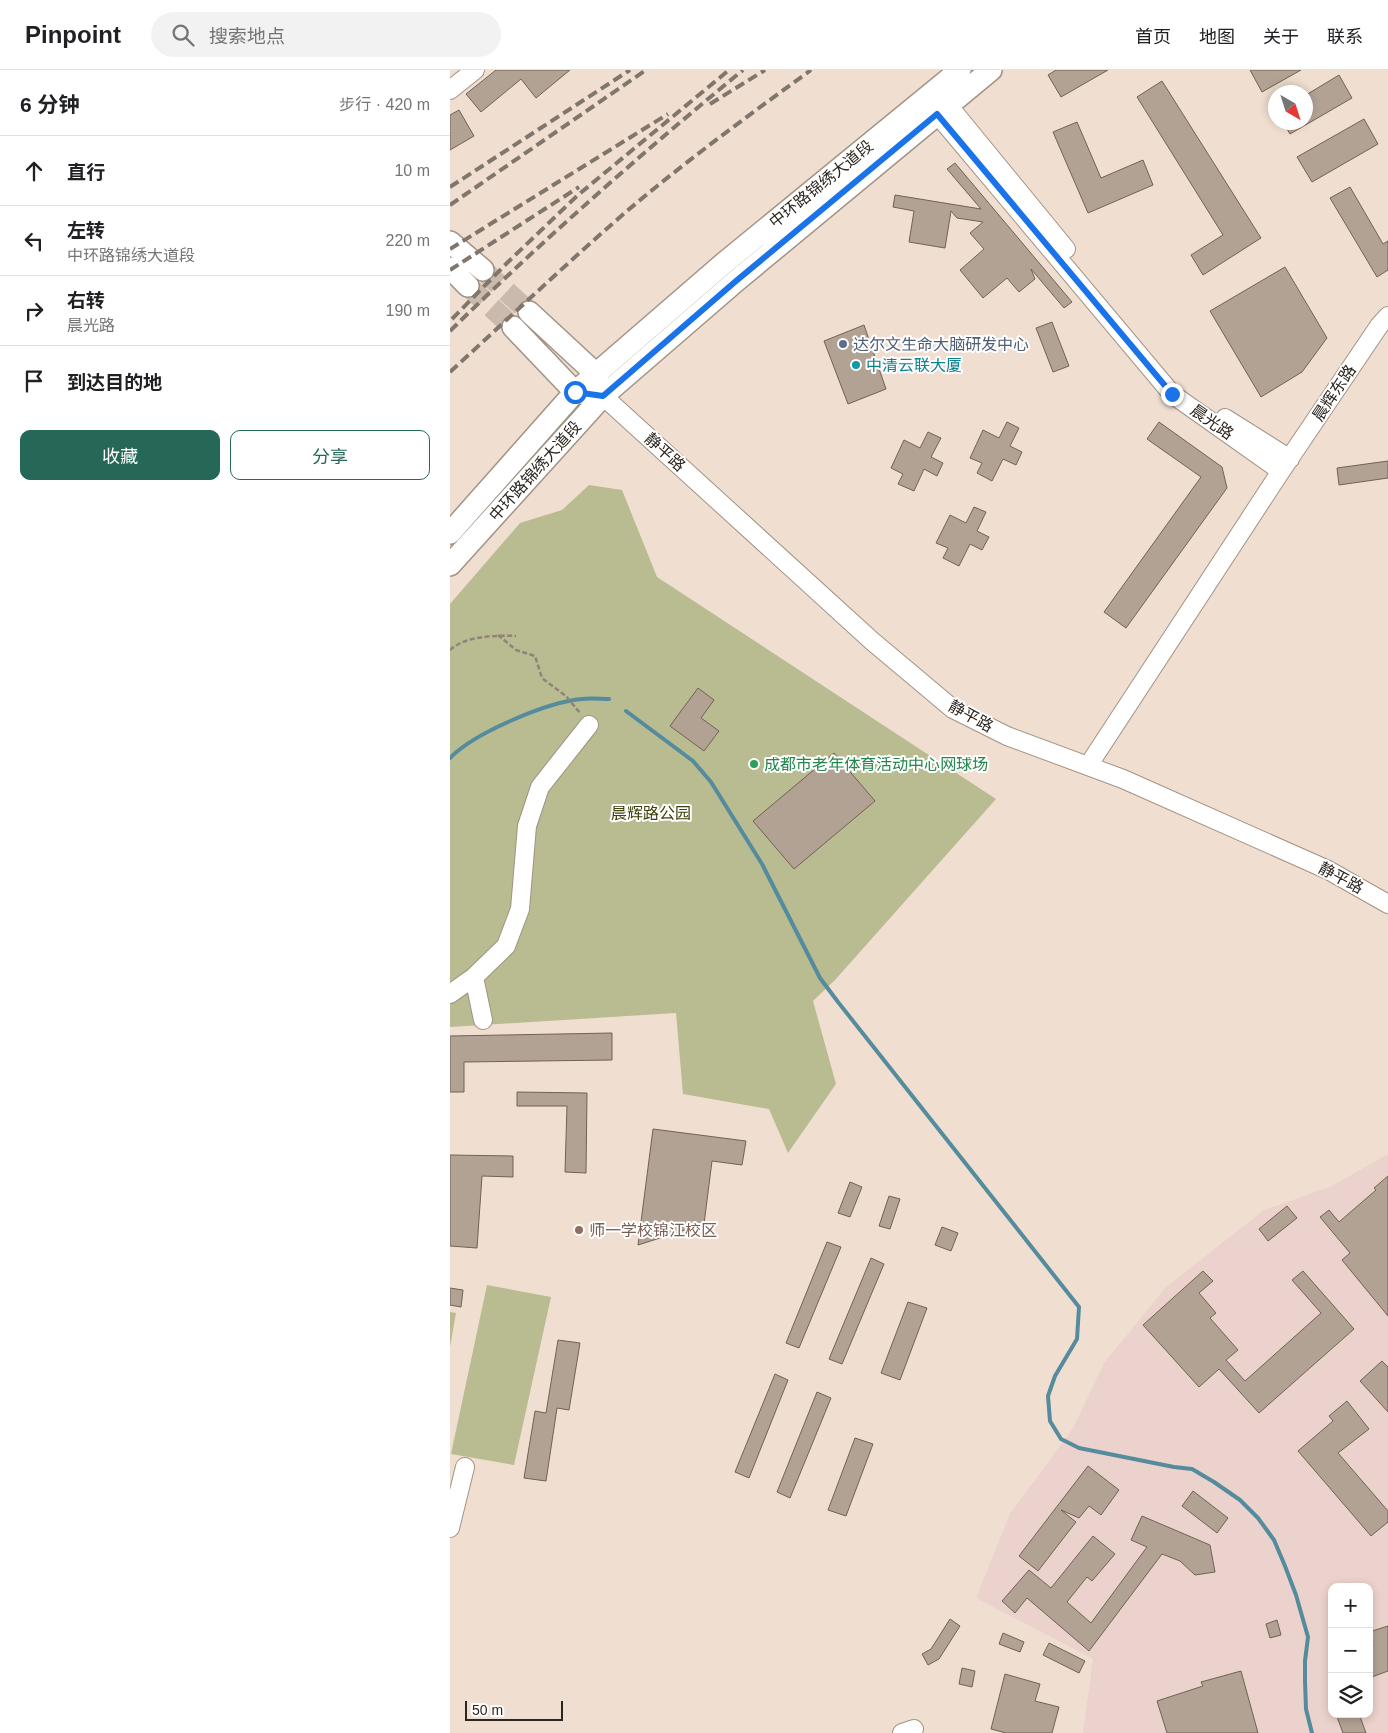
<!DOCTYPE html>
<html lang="zh">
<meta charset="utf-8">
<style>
:root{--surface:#fff;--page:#f2f2f2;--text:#202124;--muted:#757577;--line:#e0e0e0;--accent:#256858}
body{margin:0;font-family:Helvetica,"Noto Sans SC",sans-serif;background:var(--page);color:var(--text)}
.controls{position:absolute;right:15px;bottom:15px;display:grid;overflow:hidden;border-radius:10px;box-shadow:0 2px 8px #0003}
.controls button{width:45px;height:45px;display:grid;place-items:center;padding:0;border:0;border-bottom:1px solid var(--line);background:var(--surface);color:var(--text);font:25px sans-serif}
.compass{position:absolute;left:818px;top:15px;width:45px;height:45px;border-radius:50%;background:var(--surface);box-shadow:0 2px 8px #0003;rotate:141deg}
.scale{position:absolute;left:15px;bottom:12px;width:98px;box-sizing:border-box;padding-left:5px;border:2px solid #2c2620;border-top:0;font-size:14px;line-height:18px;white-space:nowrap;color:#2c2620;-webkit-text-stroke:4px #fff;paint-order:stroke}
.stop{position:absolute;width:15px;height:15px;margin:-11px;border:4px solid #1a73e8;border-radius:50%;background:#fff}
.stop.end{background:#1a73e8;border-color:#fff;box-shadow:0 1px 5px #0008}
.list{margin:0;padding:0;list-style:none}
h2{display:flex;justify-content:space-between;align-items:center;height:65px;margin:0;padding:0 20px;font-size:21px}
h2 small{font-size:16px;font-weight:400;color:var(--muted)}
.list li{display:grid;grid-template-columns:32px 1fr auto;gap:15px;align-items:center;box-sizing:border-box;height:70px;padding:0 20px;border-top:1px solid var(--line)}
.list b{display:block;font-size:19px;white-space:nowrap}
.list p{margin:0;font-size:16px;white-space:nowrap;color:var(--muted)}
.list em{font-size:16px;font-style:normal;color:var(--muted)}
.actions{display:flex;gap:10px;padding:15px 20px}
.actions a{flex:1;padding:11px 0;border:1px solid var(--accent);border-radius:10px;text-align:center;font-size:18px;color:var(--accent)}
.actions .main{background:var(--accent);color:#fff}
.icon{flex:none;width:28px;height:28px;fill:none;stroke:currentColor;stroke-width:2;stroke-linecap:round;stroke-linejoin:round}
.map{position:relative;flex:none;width:938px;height:1663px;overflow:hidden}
header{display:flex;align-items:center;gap:30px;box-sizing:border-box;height:70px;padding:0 25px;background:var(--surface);border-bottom:1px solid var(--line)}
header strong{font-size:24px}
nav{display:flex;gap:28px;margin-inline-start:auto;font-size:18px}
.search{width:350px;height:45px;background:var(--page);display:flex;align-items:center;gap:12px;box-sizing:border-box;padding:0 18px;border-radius:28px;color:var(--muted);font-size:19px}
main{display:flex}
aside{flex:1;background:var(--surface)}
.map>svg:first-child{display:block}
</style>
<header>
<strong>Pinpoint</strong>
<div class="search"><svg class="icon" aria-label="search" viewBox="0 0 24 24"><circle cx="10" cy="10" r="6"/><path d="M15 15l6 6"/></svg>搜索地点</div>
<nav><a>首页</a><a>地图</a><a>关于</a><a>联系</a></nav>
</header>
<main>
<aside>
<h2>6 分钟<small>步行 · 420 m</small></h2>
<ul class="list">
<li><svg class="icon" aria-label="ahead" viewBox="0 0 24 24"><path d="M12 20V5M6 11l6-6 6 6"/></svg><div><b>直行</b></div><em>10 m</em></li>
<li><svg class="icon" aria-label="left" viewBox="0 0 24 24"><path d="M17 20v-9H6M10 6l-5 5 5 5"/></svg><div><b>左转</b><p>中环路锦绣大道段</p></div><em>220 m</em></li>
<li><svg class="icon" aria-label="right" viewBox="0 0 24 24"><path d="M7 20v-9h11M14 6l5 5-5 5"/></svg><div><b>右转</b><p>晨光路</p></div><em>190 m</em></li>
<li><svg class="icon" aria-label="arrive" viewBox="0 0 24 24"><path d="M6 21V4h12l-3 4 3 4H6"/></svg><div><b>到达目的地</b></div></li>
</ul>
<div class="actions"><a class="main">收藏</a><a>分享</a></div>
</aside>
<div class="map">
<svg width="938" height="1663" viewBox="0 0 938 1663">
<rect width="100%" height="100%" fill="#f0dfd0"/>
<path fill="#ecd2cd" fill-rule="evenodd" d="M938,1084v579h-305l10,-74 -117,-61 34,-84 63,-86 31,-65 62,-76 98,-77 68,-24zM882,1517h37v127h-37z"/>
<path fill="#b9bb91" d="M139,415l33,5 35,87 339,222 -161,181 -22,21 23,83 -48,69 -19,-44 -86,-15 -7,-81 -226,14v-423l70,-81 42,-13z
M37,1215l64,12 -37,168 -63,-11z
M0,1242l6,1 -6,34z"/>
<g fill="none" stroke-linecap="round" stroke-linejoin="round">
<path stroke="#558c9d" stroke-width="4" d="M176,641l67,50 18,21 51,82 58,114 18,24 241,305 -2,32 -22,37 -7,20 2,25 11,18 18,9 95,19 18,2 22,13 26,18 18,18 16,22 11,26 11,29 12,42 -3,24v20l1,28 6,24
M0,688c24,-25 97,-56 132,-59 9,-1 18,0 27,0"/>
</g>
<path fill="#b2a294" stroke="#706254" d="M46,0h74l-34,28 -15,-19 -40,33 -15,-18z
M606,0h52l-47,27 -13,-22z
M800,0h51l-39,22z
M889,5l13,23 -62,36 -7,-12h23v-27z
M712,11l99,157 -58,37 -12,-20 32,-20 -86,-138z
M9,40l15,26 -24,14v-35z
M914,49l14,25 -66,38 -15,-25z
M627,52l24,56 42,-18 10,25 -65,28 -35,-81z
M505,93l117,139 -8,6 -33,-39 4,10 -16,13 -12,-14 -24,20 -23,-28 24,-21 -14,-16 13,-11 -26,-4 -6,-7 -6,37 -36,-6 5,-31 -21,-4 2,-12 86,14 -34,-40z
M900,117l33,57 5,-3v29l-11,7 -47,-79z
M835,197l42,71 -25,34 -41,25 -51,-86z
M602,252l17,44 -16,6 -17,-44z
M414,255l22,64 -38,15 -24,-63z
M557,352l12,6 -9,18 12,6 -6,13 -13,-6 -11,22 -15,-8 5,-10 -12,-5 13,-28 16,8z
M709,352l63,45 5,21 -101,140 -22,-16 97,-135 -54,-38z
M478,362l13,6 -10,19 12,6 -6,13 -13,-7 -10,22 -16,-7 5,-10 -12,-6 13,-28 16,8z
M938,391v17l-49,7 -2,-17z
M524,437l12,5 -9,19 12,6 -7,13 -12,-6 -11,22 -16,-8 5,-10 -12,-5 14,-28 16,8z
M248,618l16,12 -13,18 18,13 -15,20 -34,-25z
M384,683l41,48 -81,68 -41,-48z
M162,963v27l-148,2v30h-14v-56z
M67,1022l70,1 -1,80 -21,-1 2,-66h-50z
M203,1059l93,12 -4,24 -30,-4 -8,63 -66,21z
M0,1085l63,1v21l-31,-1 -5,72 -27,-2z
M938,1106v140l-46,-56 8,-7 -30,-36 9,-7 10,12 37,-32 -2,-2z
M400,1112l12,5 -12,30 -12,-4z
M439,1126l11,3 -10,30 -11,-3z
M837,1136l10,12 -29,23 -9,-12z
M492,1157l16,6 -7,18 -16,-6z
M377,1172l14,5 -42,101 -13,-5z
M421,1188l13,6 -42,100 -13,-5z
M753,1201l10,10 -14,12 17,20 -6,5 28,32 -12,10 19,21 76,-68 -29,-33 11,-9 51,58 -95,84 -40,-44 -20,18 -56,-62z
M0,1218l13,2 -2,17 -11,-2z
M458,1232l19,6 -27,72 -19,-7z
M108,1270l22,3 -11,67 -12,-2 -11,73 -22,-3 11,-67 11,2z
M932,1291l6,6v45l-28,-31z
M325,1304l13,6 -39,98 -14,-6z
M367,1322l14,6 -41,100 -13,-6z
M897,1331l22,28 -31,24 50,58v11l-17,14 -73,-85 35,-30 -4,-5z
M405,1368l18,6 -27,72 -18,-6z
M638,1396l31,24 -18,25 -12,-9 -10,12 -18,-8 15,12 -38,49 -19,-15z
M743,1421l35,27 -11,15 -35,-27z
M692,1446l68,29 5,27 -20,3 -15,-14 -18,-7 -73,97 -62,-53 -12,15 -13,-12 27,-31 22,18 42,-52 22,18 -23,27 -5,-4 -20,25 24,21 56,-76 -16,-7z
M500,1549l10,7 -21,33 -11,6 -6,-11 9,-5z
M827,1550l4,15 -11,3 -4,-14z
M938,1556v45l-19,7v-30l4,-2 -4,-14z
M553,1563l21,9 -4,10 -21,-8z
M599,1573l36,18 -6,12 -36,-18z
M512,1598l13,3 -3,16 -13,-3z
M791,1601l17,62h-91l-10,-32 46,-15 -2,-4z
M555,1604l35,10 -5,17 24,6 -7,26h-46l-15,-4z
M886,1644h23l7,19h-23z"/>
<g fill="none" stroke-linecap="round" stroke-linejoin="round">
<path stroke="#c9baad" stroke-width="21" stroke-dasharray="21 11" stroke-linecap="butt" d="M33,200l46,42
M18,216l45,41"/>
<defs>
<path id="minor" d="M0,20l25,-20
M498,35l118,144
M487,44l235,280 109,77
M153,326l269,245 81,68 54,27 116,43 205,91 60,34
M775,348l65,41
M638,696l193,-295 98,-145 9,-10
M24,907l9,43
M0,924l24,-17 32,-31 14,-37 7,-83 13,-39 49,-62
M0,1458l15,-61
M452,1663l12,-4"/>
<path id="major" d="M0,172l33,28
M0,198l18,18
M63,257l62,65 28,4 -7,-22 -67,-62
M0,463l125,-141 148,-128 237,-194
M0,495l153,-169 133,-115 255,-211"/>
</defs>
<use href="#minor" stroke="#a29384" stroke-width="20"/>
<use href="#major" stroke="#a29384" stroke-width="24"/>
<path stroke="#908479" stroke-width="2.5" stroke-dasharray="5 2.5" stroke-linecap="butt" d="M48,565l18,15 19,6 7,22 24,18 14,17
M0,580c15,-14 46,-15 66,-14"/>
<use href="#minor" stroke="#fff" stroke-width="18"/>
<use href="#major" stroke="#fff" stroke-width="21"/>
<path stroke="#81766c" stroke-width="4" stroke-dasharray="10 5" stroke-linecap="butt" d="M260,34l55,-34
M0,117l180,-117
M0,135l196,-135
M0,179l218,-135
M0,200l129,-83
M2,249l57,-58 69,-66 151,-125
M0,261c94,-92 192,-178 293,-261
M0,302c59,-54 117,-109 177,-161 59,-50 122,-96 184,-141"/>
</g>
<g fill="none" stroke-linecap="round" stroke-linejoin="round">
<path stroke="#1a73e8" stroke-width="6" d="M125,322l28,4 133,-115 201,-167 235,280"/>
</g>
<circle fill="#5c6f8a" stroke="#fff" stroke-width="2" cx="393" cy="274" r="5"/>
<circle fill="#0f9aa8" stroke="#fff" stroke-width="2" cx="406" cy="295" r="5"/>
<circle fill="#2e9e5b" stroke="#fff" stroke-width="2" cx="304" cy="694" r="5"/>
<circle fill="#8d6e63" stroke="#fff" stroke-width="2" cx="129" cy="1160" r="5"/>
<g text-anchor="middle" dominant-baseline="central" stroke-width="4" stroke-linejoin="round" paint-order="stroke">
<g font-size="16" fill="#2c2620" stroke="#fff">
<text transform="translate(371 114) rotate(-39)">中环路锦绣大道段</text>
<text transform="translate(884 323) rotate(-56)">晨辉东路</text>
<text transform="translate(762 352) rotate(35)">晨光路</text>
<text transform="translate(215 382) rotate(42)">静平路</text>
<text transform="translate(85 401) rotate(-48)">中环路锦绣大道段</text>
<text transform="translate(521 646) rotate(29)">静平路</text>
<text transform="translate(891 808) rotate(28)">静平路</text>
</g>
<g font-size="16" fill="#4e5e75" stroke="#fff" text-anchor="start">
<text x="403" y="274">达尔文生命大脑研发中心</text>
</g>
<g font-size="16" fill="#0d838f" stroke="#fff" text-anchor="start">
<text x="416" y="295">中清云联大厦</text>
</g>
<g font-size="16" fill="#27864d" stroke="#fff" text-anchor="start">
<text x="314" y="694">成都市老年体育活动中心网球场</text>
</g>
<g font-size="16" fill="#40400b" stroke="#fff">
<text x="201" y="743">晨辉路公园</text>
</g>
<g font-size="16" fill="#785e54" stroke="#fff" text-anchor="start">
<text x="139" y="1160">师一学校锦江校区</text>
</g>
</g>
</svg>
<div class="controls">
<button>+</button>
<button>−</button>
<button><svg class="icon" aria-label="layers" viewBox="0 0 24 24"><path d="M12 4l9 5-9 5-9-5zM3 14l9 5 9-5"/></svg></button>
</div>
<svg class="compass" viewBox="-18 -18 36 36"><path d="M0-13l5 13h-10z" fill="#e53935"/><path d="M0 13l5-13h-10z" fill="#757577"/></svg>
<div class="scale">50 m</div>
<div class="stop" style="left:125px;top:322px"></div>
<div class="stop end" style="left:722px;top:324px"></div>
</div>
</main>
